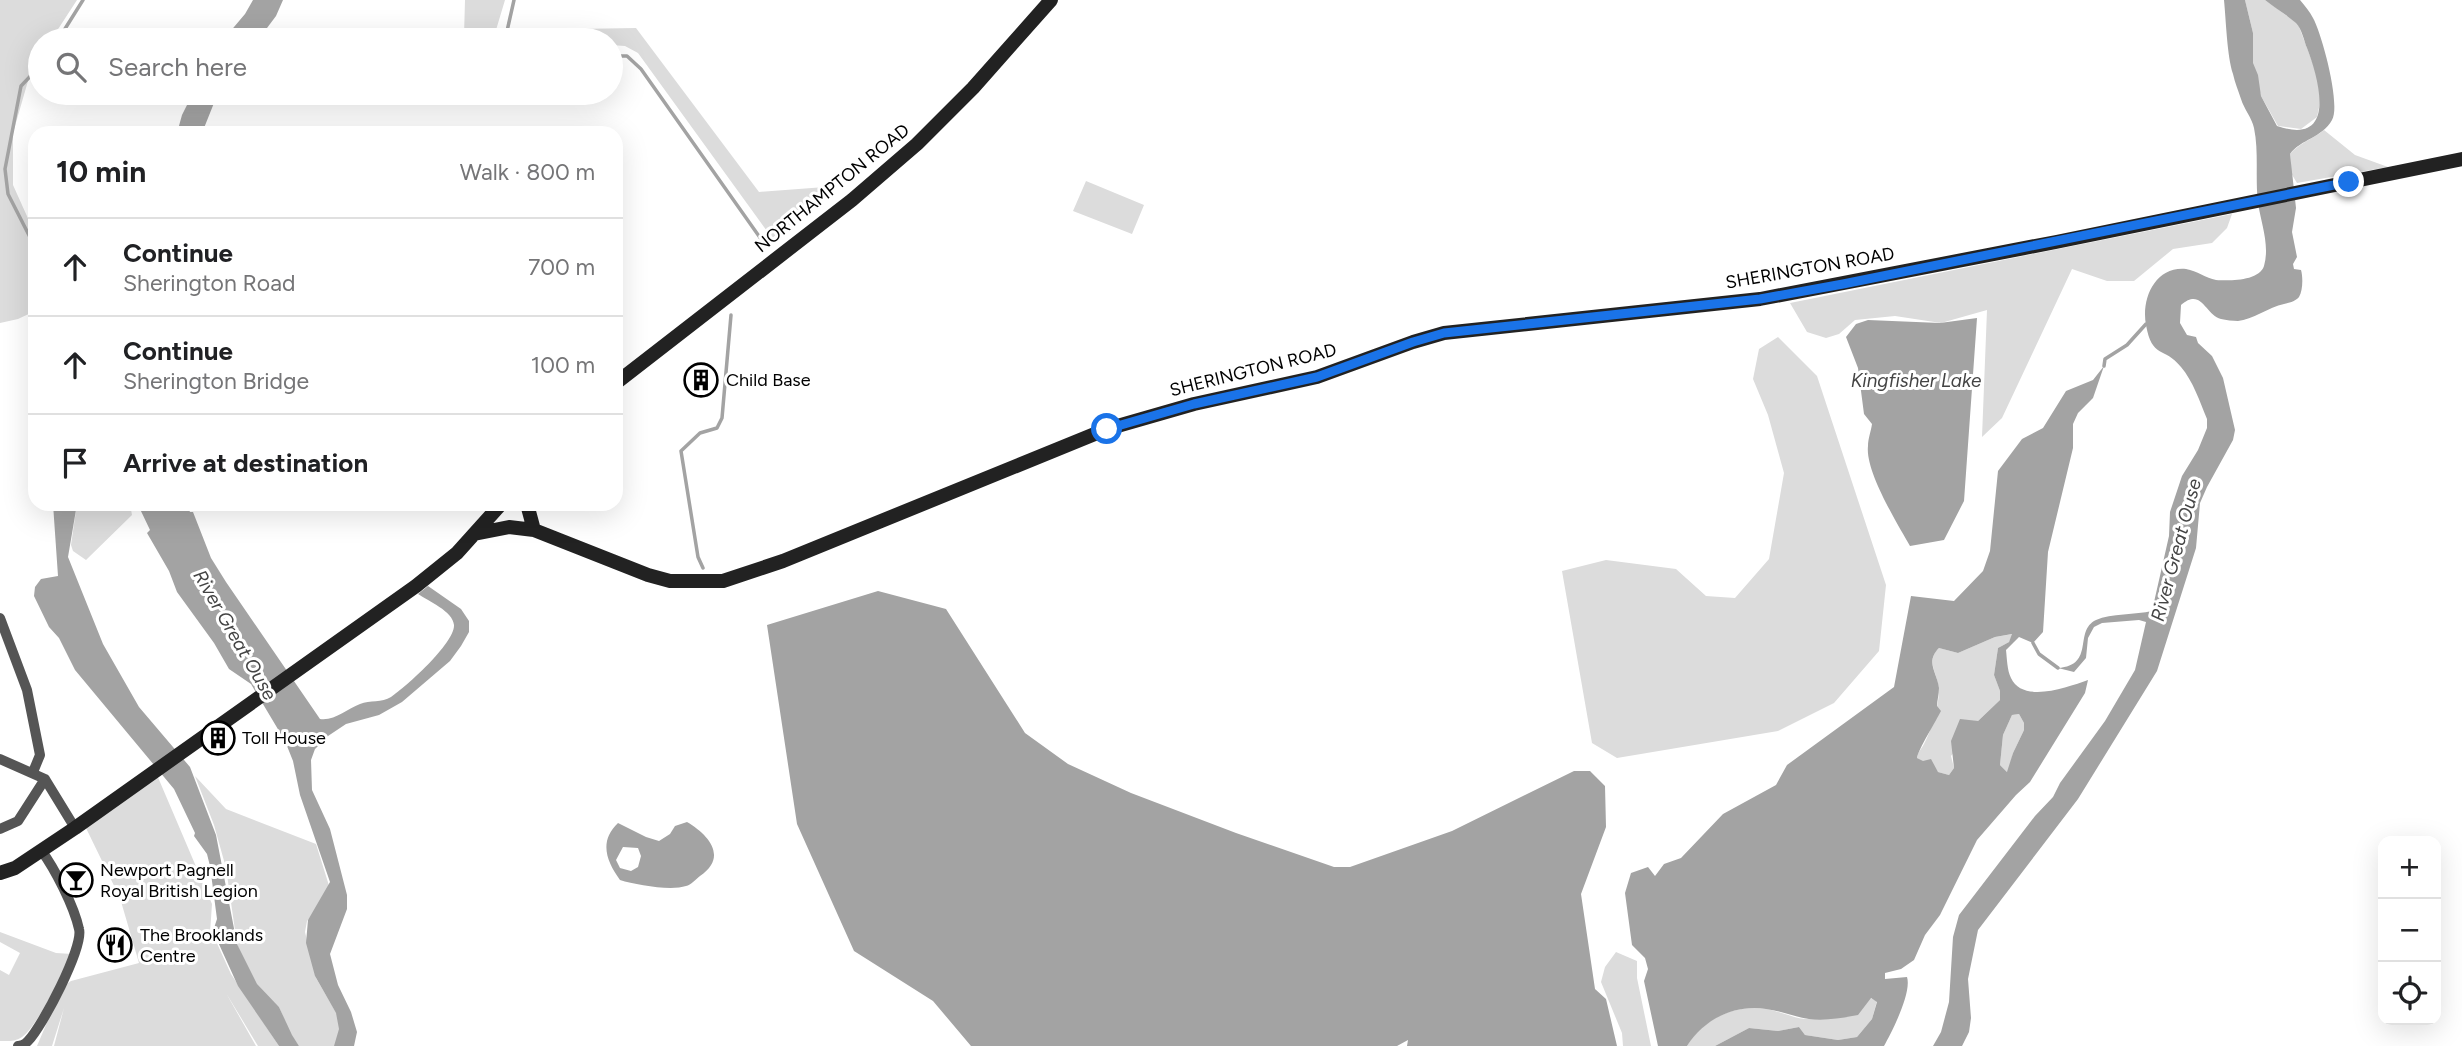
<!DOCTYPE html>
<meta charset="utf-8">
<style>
:root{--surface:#fff;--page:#f2f2f2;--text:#202124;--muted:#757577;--line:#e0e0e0}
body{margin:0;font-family:Figtree,sans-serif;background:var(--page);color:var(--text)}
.controls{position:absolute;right:21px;bottom:21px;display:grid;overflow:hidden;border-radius:14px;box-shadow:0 7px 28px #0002}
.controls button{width:63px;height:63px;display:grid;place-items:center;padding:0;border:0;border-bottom:2px solid var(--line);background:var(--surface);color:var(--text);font:35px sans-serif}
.stop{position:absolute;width:21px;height:21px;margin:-16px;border:5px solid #1a73e8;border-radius:50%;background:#fff}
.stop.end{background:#1a73e8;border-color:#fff;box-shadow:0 2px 7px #0008}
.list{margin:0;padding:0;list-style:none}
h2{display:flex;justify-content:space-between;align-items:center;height:91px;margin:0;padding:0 28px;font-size:30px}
h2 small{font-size:23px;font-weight:400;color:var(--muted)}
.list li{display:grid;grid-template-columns:46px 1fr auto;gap:21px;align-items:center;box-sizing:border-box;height:98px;padding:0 28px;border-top:2px solid var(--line)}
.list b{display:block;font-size:26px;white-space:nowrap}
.list p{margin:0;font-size:23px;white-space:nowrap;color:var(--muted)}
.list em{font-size:23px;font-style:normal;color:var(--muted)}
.icon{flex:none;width:38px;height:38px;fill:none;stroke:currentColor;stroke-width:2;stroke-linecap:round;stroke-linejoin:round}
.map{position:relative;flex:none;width:2462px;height:1046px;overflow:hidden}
.search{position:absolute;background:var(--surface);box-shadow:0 7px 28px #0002;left:28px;top:28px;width:595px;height:77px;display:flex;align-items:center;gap:18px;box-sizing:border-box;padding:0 24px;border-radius:38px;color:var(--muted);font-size:26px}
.panel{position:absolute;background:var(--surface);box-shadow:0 7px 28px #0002;left:28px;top:126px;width:595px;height:385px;border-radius:21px}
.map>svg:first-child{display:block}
</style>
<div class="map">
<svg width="2462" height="1046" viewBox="0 0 2462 1046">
<rect width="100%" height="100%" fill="#fff"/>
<path fill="#dcdcdc" d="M0,0h77l-26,40h-11v18l-10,16 -17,59v52l22,49v77l-17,8 -18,4z
M465,0h40l-12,40h-25l-4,-4z
M2245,0h20l33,24 21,56 2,18 -4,19 -16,12 -23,-3 -17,-30 -9,-33 1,-30z
M636,28l123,164 66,-5 9,6 -62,45 -134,-185 -13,-7 -14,-1v-5h-96l2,-10z
M2324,130l31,25 33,12 -91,16 -6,-10 -1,-19c9,-11 23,-15 34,-24z
M1086,181l58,24 -12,29 -59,-23z
M2232,214l-5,14 -15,15 -39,6 -39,32h-27l-35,-12 -70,149 -20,19 5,-127 -46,13 -46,-7 -40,4 -16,14 -13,4 -19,-6 -17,-29z
M1778,337l39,39 69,209 -7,66 -45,52 -56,28 -161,27 -25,-15 -30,-172 44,-11 70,9 30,27 29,2 34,-39 15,-86 -16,-58 -15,-36 6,-30z
M77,504h53l2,11 -46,45 -13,-9 -2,-6z
M2013,634l-4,8 -11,6 -4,27 6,16v9l-22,21 -27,35 3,12 -5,7 -11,-3 -21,-14c1,-7 4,-8 7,-14 8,-15 15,-38 15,-54 -1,-17 -14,-28 0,-42l19,5 37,-16z
M2019,714l5,9v7l-11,23 -5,20 -8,-8 3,-30 9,-20z
M157,775l55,129 -2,29 5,6 16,35 48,72h-21l-32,-53 30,53h-202l10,-38 -12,38h-15l25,-59 9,-6 68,-18 -19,-65 -34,-70z
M195,776l31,33 90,35 15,48 -24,29 -2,11 11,46 22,38 2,9 -1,21h-40l-9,-13 -11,-26 -28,-27 -14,-36 -11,-76 -12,-43z
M0,932l56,21 16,1c-9,18 -35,73 -50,83 -8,5 -13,4 -22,4v-71l9,5 11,-22 -20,-11z
M1616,952l21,9v17l14,68h-28l-1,-13 -21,-51 4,-15z
M1870,998l7,3 -5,18 -15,18 -19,3 -33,-5 -6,-8 -21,4 -29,-3 -34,18h-28c16,-27 47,-42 79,-37 14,2 28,10 42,10 13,0 49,-16 62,-21z"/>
<path fill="#a3a3a3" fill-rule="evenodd" d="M253,0h30l-7,16 -18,24h-35l22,-26z
M2224,0h21l8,33v30l5,12 3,21 16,30c61,21 42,-47 30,-78 -3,-7 -5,-19 -11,-25 -9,-8 -21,-15 -31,-23h35c5,6 10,12 13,18 9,16 28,87 19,102 -10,18 -31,19 -42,34l6,54 -4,24 5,25 -4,7 1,5 7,1c2,7 2,20 -2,27 -3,4 -10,6 -15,7 -15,3 -32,16 -46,17 -5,0 -12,-1 -17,-2 -16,-4 -19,-32 -40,-14l-1,18 7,12 9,2 2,6 14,13 11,22 12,52 -2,10 -26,47 -7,16 -4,45 -39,123 -79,128 -100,131 -10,49 3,39 -2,14 -7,14h-29l8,-14 8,-30 4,-65 6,-22 76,-99 18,-19 7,-14 45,-62 30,-51 11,-48 -7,-2 -37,3 -8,4 -6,11 -2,20 -12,14 -16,-4c38,-3 15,-37 38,-48 15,-7 40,-5 56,-9l17,-75 1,-24 12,-36 16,-26 9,-22v-9c-7,-17 -14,-38 -26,-52 -17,-21 -29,-8 -35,-42 -5,-26 9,-59 40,-56 11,2 20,9 30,11 14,1 43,1 48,-14 6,-21 -3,-43 -6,-63 -3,-25 1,-51 -4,-75 -2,-10 -10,-19 -13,-29 -3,-9 -6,-16 -8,-25 -6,-18 -7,-54 -9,-74z
M193,93h25l-16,40h-25l5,-18z
M1977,318l-13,183 -20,39 -34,6c-13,-23 -45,-75 -42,-100 0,-7 3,-15 4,-22l-8,-10 -6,-46 -12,-31 10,-13 12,-4 72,3z
M2104,366l-11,32 -15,15 -5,11v24l-25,104 -5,80 -10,11 -14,-6 -13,13c1,8 1,20 5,28 12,26 57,9 77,2l-3,13 -55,89 -14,13 -39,45 -37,75 -15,20 -11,25 -13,9 -16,4v6l22,-2c5,15 -15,55 -23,69h-169l34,-18 29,3 21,-4 6,8 33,5 19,-3 15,-18 5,-17 -6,-4 -13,17c-16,3 -33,6 -49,4 -14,-2 -28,-8 -43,-10 -31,-5 -62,10 -79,37h-29l-14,-65 4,-12 -3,-11 -13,-13 -7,-52 6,-20 17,-6 7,9 9,-12 17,-6 42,-44 53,-29 11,-20 107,-78 17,-91 43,5 29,-30 7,-20 8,-80 24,-32 21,-11 23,-37 27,-11zM2012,634l-3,8 -11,6 -4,27 6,16v9l-22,21 -18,-2 -9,22 3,27 -5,7 -11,-3 -7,-13 -8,2 -6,-3c1,-8 19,-37 24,-47l-4,-5c0,-5 2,-12 2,-18 -2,-16 -14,-26 0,-40l19,5 37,-16zM2019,714l5,9v7l-11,23 -6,19 -7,-7 3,-30 9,-20z
M53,504h24l-9,53 35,87 36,63 51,60 26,68 21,109 20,40 22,23 13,28 7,11h-20l-41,-60 -25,-55 4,-12 -7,-53 -3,-12 -13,-18 1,-3 -21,-44 -99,-119 -16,-32 -10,-11 -15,-31 1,-9 6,-8 17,-3z
M131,504h55l4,8h3l18,46 15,24 94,137c15,2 27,-10 40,-15 10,-4 22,-1 31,-7 15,-10 64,-54 63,-72 -1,-14 -26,-24 -36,-31l10,-8 33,23 8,12v11l-8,14 -11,15 -48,41 -23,13 -33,9 -18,12 -13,13 -4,11 1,30 18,39 17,66v14l-17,45 8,31 13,27 6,20 -3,14h-20l5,-17 -3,-16 -21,-37 -9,-33 2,-23 22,-38 -30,-87 -7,-34 -8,-20 -34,-57 -22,-15 -15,-26 -37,-51 -8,-21 -22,-38 3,-3 -10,-21h-5z
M878,591l68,18 79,124 43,31 63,29 105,40 98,34h16l102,-36 122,-60h16l15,15 1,41 -25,67 14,95 11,10 11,47h-210l1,-6 -11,6h-426l-38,-45 -79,-50 -57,-127 -30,-199z
M687,822c22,13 41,35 13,54 -4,3 -9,9 -14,10 -15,5 -50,-1 -66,-6 -14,-19 -21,-39 -2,-57l28,14 13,4 11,-7 5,-8zM623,847l15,1 3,8 -3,11 -7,4 -11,-3 -4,-8z"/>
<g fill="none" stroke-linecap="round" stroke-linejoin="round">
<path stroke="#a3a3a3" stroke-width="3.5" d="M58,40l25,-40
M505,40l9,-40
M611,56h16l14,13 125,177
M35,247l-27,-53 -3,-25 16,-83 19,-20
M2104,366l1,-7 22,-14 19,-21
M703,568l-5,-11 -17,-106 19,-18 17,-5 5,-10 9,-103
M2033,643l6,11 19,14"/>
<path stroke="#555" stroke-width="10" d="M0,618l27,72 13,65 -7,17
M0,759l45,20 30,49
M0,829l18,-8 27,-42
M18,1046c5,-1 6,-1 10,-5 14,-14 56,-94 51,-112 -5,-23 -24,-60 -38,-79"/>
<path stroke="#222" stroke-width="14" d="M616,383l236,-183 65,-56 56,-56 78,-88
M527,504l7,26
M474,534l35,-7 25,3 114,45 22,6h53l60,-20 324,-132 87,-25 123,-27 96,-35 31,-9 316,-34 296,-57 406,-83
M0,873l15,-5 60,-40 341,-242 41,-33 44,-49"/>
</g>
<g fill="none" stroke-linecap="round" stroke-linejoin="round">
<path stroke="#1a73e8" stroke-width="9" d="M1107,429l87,-25 123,-27 96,-35 31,-9 316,-34 83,-15 506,-102"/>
</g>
<defs>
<symbol id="building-ring" viewBox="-11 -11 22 22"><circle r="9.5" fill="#fff" stroke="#000" stroke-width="1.5"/><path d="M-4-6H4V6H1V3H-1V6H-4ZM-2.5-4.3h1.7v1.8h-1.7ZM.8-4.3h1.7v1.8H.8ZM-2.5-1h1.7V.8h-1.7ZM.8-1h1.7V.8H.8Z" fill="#000"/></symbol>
<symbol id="bar-ring" viewBox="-11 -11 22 22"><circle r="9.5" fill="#fff" stroke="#000" stroke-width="1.5"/><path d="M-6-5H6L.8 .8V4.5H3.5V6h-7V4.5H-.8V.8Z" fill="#000"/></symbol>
<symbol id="restaurant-ring" viewBox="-11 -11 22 22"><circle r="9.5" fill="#fff" stroke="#000" stroke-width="1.5"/><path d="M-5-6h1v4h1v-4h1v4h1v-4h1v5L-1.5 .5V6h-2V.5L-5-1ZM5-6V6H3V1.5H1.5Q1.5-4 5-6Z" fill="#000"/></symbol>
</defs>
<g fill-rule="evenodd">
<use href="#building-ring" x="682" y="361" width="38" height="38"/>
<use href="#building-ring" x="199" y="719" width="38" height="38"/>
<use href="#bar-ring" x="57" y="861" width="38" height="38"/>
<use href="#restaurant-ring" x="96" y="926" width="38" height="38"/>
</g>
<g text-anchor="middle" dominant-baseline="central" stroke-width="6" stroke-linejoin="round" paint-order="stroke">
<g font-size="18" fill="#000" stroke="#fff">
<text transform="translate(832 188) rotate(-39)">NORTHAMPTON ROAD</text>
<text transform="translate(1810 268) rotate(-10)">SHERINGTON ROAD</text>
<text transform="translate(1253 370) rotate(-14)">SHERINGTON ROAD</text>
</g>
<g font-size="18" fill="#000" stroke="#fff" text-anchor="start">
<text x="726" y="380">Child Base</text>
<text x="242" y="738">Toll House</text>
<text x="100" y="870">Newport Pagnell<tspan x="100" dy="21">Royal British Legion</tspan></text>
<text x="140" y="935">The Brooklands<tspan x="140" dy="21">Centre</tspan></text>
</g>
<g font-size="19" font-style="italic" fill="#444" stroke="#fff">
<text x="1916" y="380">Kingfisher Lake</text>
<text transform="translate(2176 550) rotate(-75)">River Great Ouse</text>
<text transform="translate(235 635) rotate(60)">River Great Ouse</text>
</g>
</g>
</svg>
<div class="controls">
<button>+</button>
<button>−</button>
<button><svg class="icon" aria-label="locate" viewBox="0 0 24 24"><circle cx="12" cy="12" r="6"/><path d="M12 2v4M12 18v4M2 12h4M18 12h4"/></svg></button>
</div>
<div class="stop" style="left:1107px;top:429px"></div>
<div class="stop end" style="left:2349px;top:182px"></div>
<div class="search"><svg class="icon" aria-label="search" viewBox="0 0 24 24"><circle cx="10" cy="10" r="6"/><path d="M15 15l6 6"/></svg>Search here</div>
<section class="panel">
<h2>10 min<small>Walk · 800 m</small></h2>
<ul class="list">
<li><svg class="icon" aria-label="ahead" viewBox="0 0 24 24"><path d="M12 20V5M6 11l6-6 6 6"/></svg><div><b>Continue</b><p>Sherington Road</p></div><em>700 m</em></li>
<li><svg class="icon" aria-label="ahead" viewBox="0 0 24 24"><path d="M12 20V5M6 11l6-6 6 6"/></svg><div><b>Continue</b><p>Sherington Bridge</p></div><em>100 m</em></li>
<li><svg class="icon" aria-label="arrive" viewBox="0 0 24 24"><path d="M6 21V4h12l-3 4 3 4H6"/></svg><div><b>Arrive at destination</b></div></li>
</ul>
</section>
</div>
